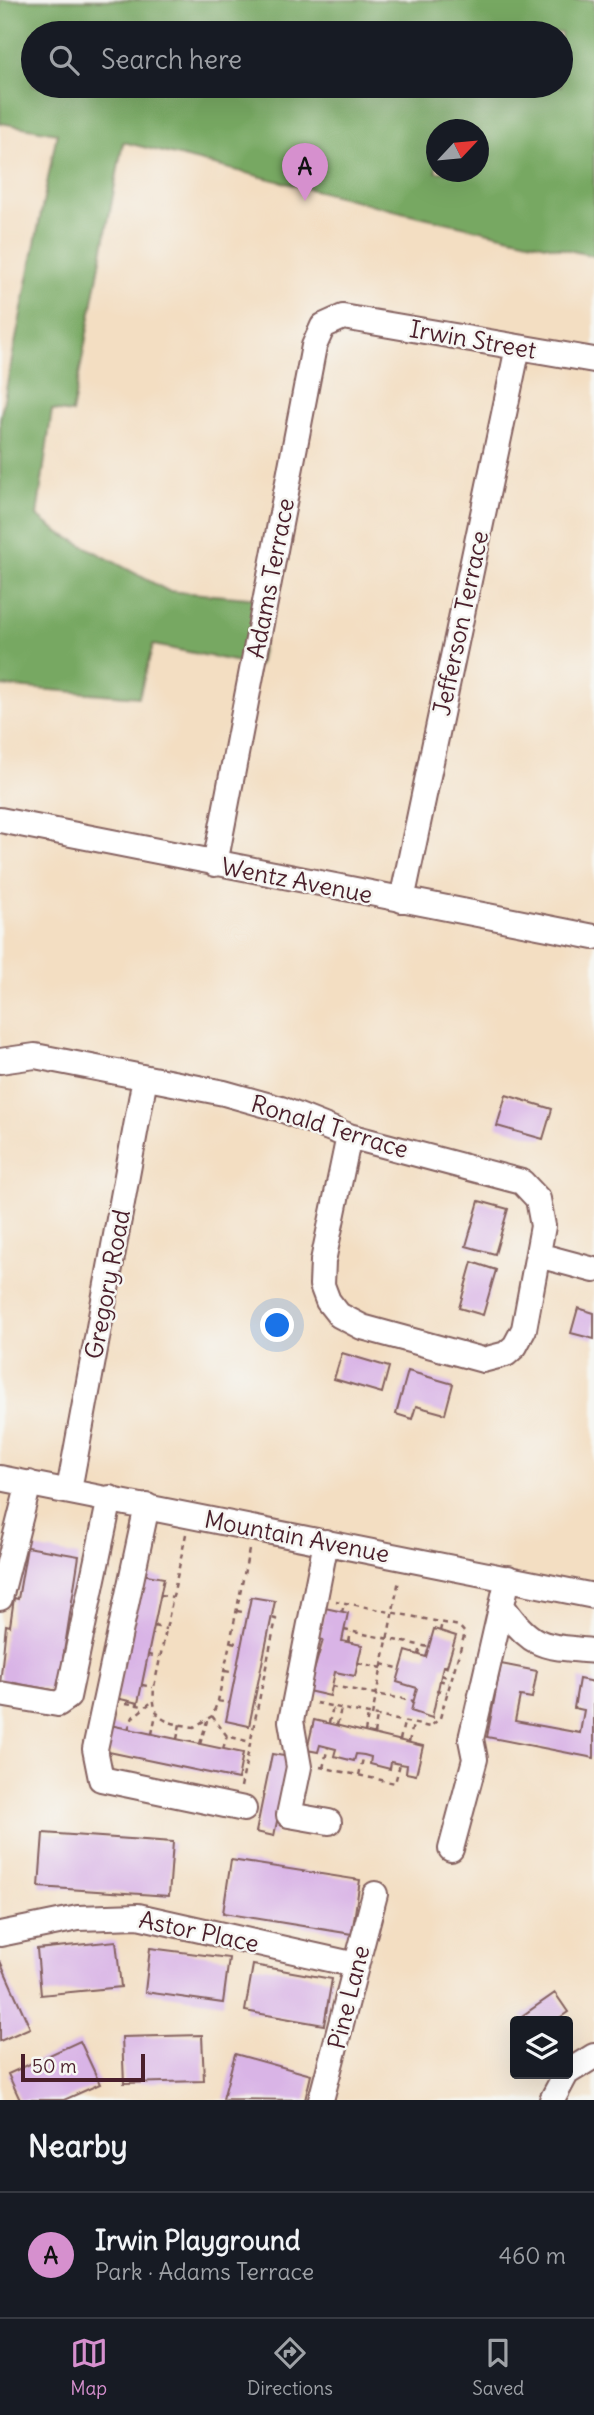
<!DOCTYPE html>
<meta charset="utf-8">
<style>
:root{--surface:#171b24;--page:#20242c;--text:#f1f3f6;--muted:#9ea1a6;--line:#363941;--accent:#d690ce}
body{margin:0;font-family:Delius,sans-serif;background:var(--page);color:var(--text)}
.controls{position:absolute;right:21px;bottom:21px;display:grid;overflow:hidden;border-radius:7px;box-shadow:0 7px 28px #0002}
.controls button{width:63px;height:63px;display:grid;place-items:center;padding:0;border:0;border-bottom:2px solid var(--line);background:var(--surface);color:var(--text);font:35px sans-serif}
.compass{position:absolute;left:426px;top:119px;width:63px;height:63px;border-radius:50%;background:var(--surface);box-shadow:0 7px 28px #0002;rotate:64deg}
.scale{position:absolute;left:21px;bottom:18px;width:124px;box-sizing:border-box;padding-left:7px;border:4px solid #4a1f2b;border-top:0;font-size:19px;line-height:24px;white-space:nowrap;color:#4a1f2b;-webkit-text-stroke:5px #f6f6f2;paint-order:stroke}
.you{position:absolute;left:278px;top:1326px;width:24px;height:24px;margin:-18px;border:5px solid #fff;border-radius:50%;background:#1a73e8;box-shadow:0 0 0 10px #1a73e833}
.badge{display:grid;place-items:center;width:46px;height:46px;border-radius:50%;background:var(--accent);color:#111;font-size:23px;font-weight:700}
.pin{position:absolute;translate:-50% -58px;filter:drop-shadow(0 2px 4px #0008)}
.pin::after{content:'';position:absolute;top:37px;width:24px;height:21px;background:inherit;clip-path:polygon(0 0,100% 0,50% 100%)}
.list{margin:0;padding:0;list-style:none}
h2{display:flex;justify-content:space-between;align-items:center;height:91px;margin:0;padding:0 28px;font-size:30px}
h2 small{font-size:23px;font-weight:400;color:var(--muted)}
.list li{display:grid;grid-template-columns:46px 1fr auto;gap:21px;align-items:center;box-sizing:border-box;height:126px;padding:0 28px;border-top:2px solid var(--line)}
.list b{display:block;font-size:26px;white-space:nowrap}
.list p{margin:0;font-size:23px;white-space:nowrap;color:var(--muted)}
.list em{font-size:23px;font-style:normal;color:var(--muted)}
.icon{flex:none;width:38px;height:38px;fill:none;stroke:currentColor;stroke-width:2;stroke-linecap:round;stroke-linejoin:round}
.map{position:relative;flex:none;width:594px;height:2100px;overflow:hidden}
.search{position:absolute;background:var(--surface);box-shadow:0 7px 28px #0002;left:21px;right:21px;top:21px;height:77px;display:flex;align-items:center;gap:18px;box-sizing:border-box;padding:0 24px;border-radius:38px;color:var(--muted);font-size:26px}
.sheet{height:217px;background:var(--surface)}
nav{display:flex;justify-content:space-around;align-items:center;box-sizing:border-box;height:98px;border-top:2px solid var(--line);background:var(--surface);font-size:19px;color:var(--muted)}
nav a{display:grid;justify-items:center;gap:4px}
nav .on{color:var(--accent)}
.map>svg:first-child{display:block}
</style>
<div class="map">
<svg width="594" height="2100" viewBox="0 0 594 2100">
<rect width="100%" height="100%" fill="#f6f6f2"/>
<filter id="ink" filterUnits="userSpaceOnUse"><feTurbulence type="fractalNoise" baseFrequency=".0143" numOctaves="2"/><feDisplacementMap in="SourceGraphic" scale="14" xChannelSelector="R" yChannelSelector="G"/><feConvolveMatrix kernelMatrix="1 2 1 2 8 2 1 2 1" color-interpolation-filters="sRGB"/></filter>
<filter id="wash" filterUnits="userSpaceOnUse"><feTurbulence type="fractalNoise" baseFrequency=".00686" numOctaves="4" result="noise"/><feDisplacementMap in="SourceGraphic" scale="28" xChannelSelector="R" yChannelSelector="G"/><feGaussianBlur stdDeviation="1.57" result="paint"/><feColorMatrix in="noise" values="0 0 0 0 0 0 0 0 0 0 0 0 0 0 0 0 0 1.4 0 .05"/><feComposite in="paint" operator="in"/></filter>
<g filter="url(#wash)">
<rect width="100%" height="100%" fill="#f3dec2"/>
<path fill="#77a862" stroke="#606446" stroke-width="2" fill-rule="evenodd" d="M0,0h594v256l-193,-44 -278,-70 -51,271 -20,-3 -15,106 21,16 110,59 103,9 -12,66 -106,-21 -14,52 -139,-11v-267l57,-286 -57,-10zM33,33h528v53h-528zM436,130h42v42h-42z"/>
<g id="blocks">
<path fill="#d9b4e6" d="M506,1095l46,14 -9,30 -46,-13z
M479,1201l29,8 -13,45 -29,-8z
M472,1262l24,8 -13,45 -24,-7z
M578,1308l16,5v26l-23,-6z
M342,1353l47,14 -7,26 -48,-14z
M408,1371l45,13 -8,30 -29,-8 -4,13 -16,-5z
M27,1547l52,9 -21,135 -44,-8v5l-14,-3 6,-60 4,1 4,-28 4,1z
M141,1574l23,4 -26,125 -22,-5z
M251,1597l24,4 -26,125 -23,-5z
M325,1608l23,5 -6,28 20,4 -7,31 -20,-4 -5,24 -22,-5 15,-51 -4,-1z
M434,1629l22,7 -9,30h-4l-11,52 -21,-7 6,-23 -20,-6 9,-31 20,6z
M501,1664l36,7 -5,27 -12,-2 -5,25 65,12 4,-23 -10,-2 5,-29 15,3v76l-107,-21z
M314,1720l109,26 -7,29 -10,-2 1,-8 -7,-1 -9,-2 -1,7 -20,-5 1,-7 -7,-2 -8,-1 -2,7 -20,-5 2,-7 -16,-4 -2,7 -11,-2z
M110,1725l133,28 -5,26 -134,-28z
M272,1754l18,3 -16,79 -18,-4z
M43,1833l130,9 -4,54 -130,-9z
M231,1860l129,20 -8,54 -129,-21z
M116,1941l5,46 -80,8 -4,-46z
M150,1948l79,10 -6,45 -78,-11z
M0,1961l30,67 -30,13z
M253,1965l79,14 -8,46 -79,-14z
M555,1993l13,19 -13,9h-29l-4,-5z
M202,2035l2,46 -80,2 -2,-46z
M80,2041l20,43 -36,16h-44l-12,-26z
M235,2054l76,21 -6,25 -82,-1z"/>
</g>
</g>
<g filter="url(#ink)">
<use href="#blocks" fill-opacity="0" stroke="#856260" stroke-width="2"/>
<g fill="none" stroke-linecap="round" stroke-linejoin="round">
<defs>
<path id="minor" d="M0,820l594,117
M215,864l99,-518 9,-20 20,-9 251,43
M402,900l116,-553
M0,1061l35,-5 189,37 57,16 68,27 173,46 16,17 5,27 -19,103 -9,17 -9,8 -23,6 -121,-33 -23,-12 -11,-14 -6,-16 1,-24 26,-125
M538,1255l56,15
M0,1478l594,118
M69,1490l76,-412
M147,1506l-52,243 6,30 143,30
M326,1542l-35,179 8,46 -10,48 40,7
M0,1598l29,-115
M503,1607c30,43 42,39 91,44
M0,1694l58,10 10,-7 42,-199
M451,1849l24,-90 -4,-20 37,-161
M0,1934l78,-16 60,-2 218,49
M568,2072l26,-16
M321,2100l54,-206
M552,2100l14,-26"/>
</defs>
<use href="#minor" stroke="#856260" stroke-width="28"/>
<path stroke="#856260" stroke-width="2.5" stroke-dasharray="5 5" stroke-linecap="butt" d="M186,1534l-32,153c-3,35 11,35 40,40l18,-11 6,-15 31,-151
M160,1595l13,2
M237,1611l11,2
M342,1612l2,-9
M154,1626l12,3
M344,1630l85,17
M440,1631l2,-8
M231,1642l10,2
M349,1642l2,-10
M148,1655l11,2
M419,1655l2,-9
M358,1663l24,5
M382,1664l19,5
M443,1666l10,3
M225,1671l11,2
M441,1675l10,3
M439,1680l10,3
M142,1685l11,2
M332,1686l82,15
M436,1690l11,2
M218,1701l11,2
M126,1703l17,3
M316,1703l114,24 10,-9 25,-85 -6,-7 -123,-25
M212,1716l15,20 23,6
M372,1716l27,-136
M329,1723l4,-16
M337,1725l4,-16
M128,1729l5,-12 20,-16
M365,1732l3,-17
M152,1734l4,-20
M374,1734l3,-17
M177,1739l3,-15
M400,1740l4,-17
M409,1742l4,-17
M200,1744l7,-23
M223,1749l4,-13
M320,1767l75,16 5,-19
M323,1768l5,-21
M359,1775l5,-20
M241,1787l35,-168 -5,-1"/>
<use href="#minor" stroke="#fff" stroke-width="24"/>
</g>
</g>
<g text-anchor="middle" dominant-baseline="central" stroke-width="5" stroke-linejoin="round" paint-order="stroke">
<g font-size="24" fill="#4a1f2b" stroke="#f6f6f2">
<text transform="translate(473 339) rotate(10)">Irwin Street</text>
<text transform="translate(270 578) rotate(-79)">Adams Terrace</text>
<text transform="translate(460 623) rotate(-78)">Jefferson Terrace</text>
<text transform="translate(297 880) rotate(11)">Wentz Avenue</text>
<text transform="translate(330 1126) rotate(17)">Ronald Terrace</text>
<text transform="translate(107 1284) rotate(-79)">Gregory Road</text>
<text transform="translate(297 1536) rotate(11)">Mountain Avenue</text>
<text transform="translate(199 1931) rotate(12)">Astor Place</text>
<text transform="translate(348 1997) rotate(-76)">Pine Lane</text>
</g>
</g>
</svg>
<div class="controls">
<button><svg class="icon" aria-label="layers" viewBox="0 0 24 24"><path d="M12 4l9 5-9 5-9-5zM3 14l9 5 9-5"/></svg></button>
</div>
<svg class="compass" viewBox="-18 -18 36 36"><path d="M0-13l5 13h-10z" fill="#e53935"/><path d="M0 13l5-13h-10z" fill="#9ea1a6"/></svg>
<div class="scale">50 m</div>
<div class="you"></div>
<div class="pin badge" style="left:305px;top:201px">A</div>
<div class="search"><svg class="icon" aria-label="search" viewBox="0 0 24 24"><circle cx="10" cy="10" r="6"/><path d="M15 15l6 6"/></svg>Search here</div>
</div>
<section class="sheet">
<h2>Nearby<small></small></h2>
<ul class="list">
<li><span class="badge">A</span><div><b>Irwin Playground</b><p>Park · Adams Terrace</p></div><em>460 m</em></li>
</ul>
</section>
<nav>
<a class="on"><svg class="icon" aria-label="map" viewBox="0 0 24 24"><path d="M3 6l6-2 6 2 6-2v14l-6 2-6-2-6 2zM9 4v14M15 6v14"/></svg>Map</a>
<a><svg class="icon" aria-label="directions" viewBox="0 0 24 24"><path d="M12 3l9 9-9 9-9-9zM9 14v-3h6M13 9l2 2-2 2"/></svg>Directions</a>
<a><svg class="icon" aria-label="saved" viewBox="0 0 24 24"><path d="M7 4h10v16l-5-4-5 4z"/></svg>Saved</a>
</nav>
